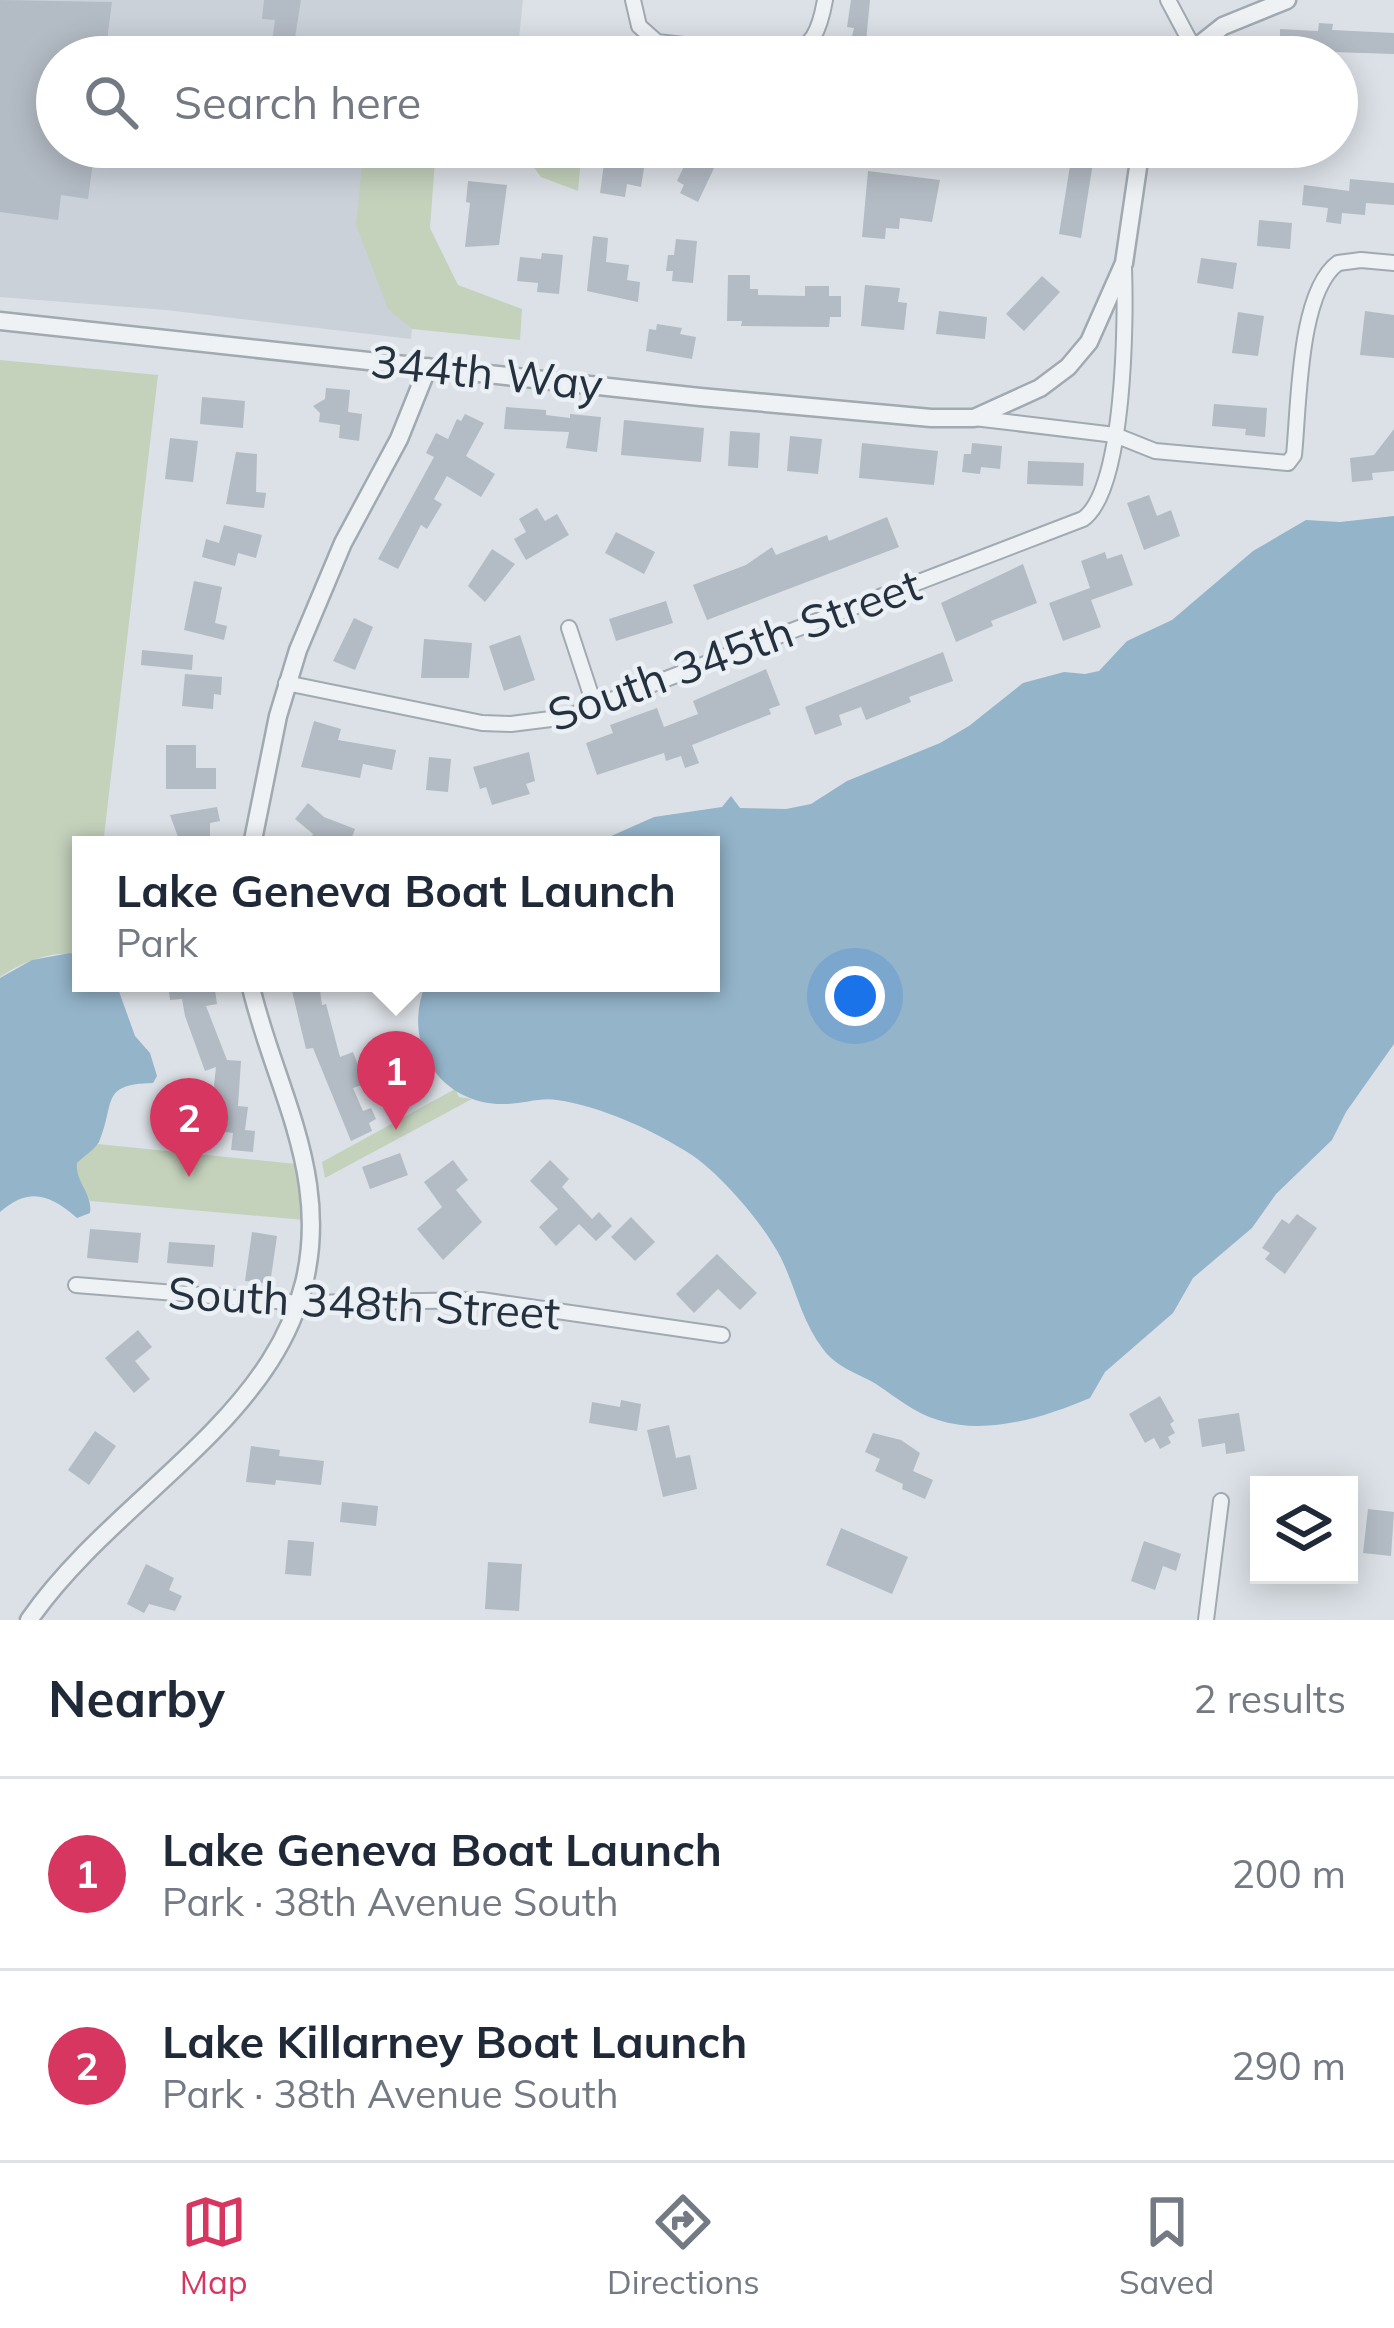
<!DOCTYPE html>
<meta charset="utf-8">
<style>
:root{--surface:#fff;--page:#f6f6f7;--text:#1f2937;--muted:#747a83;--line:#e0e1e3;--accent:#d73660}
body{margin:0;font-family:Mulish,sans-serif;background:var(--page);color:var(--text)}
.controls{position:absolute;right:36px;bottom:36px;display:grid;overflow:hidden;border-radius:0px;box-shadow:0 6px 30px #0003}
.controls button{width:108px;height:108px;display:grid;place-items:center;padding:0;border:0;border-bottom:3px solid var(--line);background:var(--surface);color:var(--text);font:60px sans-serif}
.you{position:absolute;left:855px;top:996px;width:42px;height:42px;margin:-30px;border:9px solid #fff;border-radius:50%;background:#1a73e8;box-shadow:0 0 0 18px #1a73e833}
.badge{display:grid;place-items:center;width:78px;height:78px;border-radius:50%;background:var(--accent);color:#fff;font-size:39px;font-weight:700}
.pin{position:absolute;translate:-50% -99px;filter:drop-shadow(0 3px 6px #0008)}
.pin::after{content:'';position:absolute;top:63px;width:42px;height:36px;background:inherit;clip-path:polygon(0 0,100% 0,50% 100%)}
.popup{position:absolute;left:72px;top:836px;width:648px;height:156px;box-sizing:border-box;display:grid;place-content:center;border-radius:0px;background:var(--surface);filter:drop-shadow(0 3px 9px #0005);font-size:39px;white-space:nowrap;color:var(--muted)}
.popup b{font-size:45px;color:var(--text)}
.popup::after{content:'';position:absolute;left:50%;top:100%;margin-left:-24px;border:24px solid transparent;border-top-color:var(--surface)}
.list{margin:0;padding:0;list-style:none}
h2{display:flex;justify-content:space-between;align-items:center;height:156px;margin:0;padding:0 48px;font-size:51px}
h2 small{font-size:39px;font-weight:400;color:var(--muted)}
.list li{display:grid;grid-template-columns:78px 1fr auto;gap:36px;align-items:center;box-sizing:border-box;height:192px;padding:0 48px;border-top:3px solid var(--line)}
.list b{display:block;font-size:45px;white-space:nowrap}
.list p{margin:0;font-size:39px;white-space:nowrap;color:var(--muted)}
.list em{font-size:39px;font-style:normal;color:var(--muted)}
.icon{flex:none;width:66px;height:66px;fill:none;stroke:currentColor;stroke-width:2;stroke-linecap:round;stroke-linejoin:round}
.map{position:relative;flex:none;width:1394px;height:1620px;overflow:hidden}
.search{position:absolute;background:var(--surface);box-shadow:0 6px 30px #0003;left:36px;right:36px;top:36px;height:132px;display:flex;align-items:center;gap:30px;box-sizing:border-box;padding:0 42px;border-radius:66px;color:var(--muted);font-size:45px}
.sheet{height:540px;background:var(--surface)}
nav{display:flex;justify-content:space-around;align-items:center;box-sizing:border-box;height:168px;border-top:3px solid var(--line);background:var(--surface);font-size:33px;color:var(--muted)}
nav a{display:grid;justify-items:center;gap:6px}
nav .on{color:var(--accent)}
.map>svg:first-child{display:block}
</style>
<div class="map">
<svg width="1394" height="1620" viewBox="0 0 1394 1620">
<rect width="100%" height="100%" fill="#dce1e7"/>
<path fill="#cad1d9" d="M0,0h523l-6,57h-460v90h369l-15,192 -245,-29 -166,-13z"/>
<path fill="#c4d2bc" d="M364,147h72l-6,81 28,57 64,24 -2,31 -108,-11 -24,-20 -32,-84z
M519,147h63l-4,44 -37,-14z
M0,360l158,15 -55,470h-22v110c-27,-6 -59,7 -81,22z
M455,1089l4,8 13,2 -147,79 -3,-16z
M98,1144l199,20 7,56 -214,-19 -14,-29 1,-9z"/>
<path fill="#94b4ca" d="M1394,516v528l-48,68 -14,28 -56,54 -24,34 -59,50 -20,35 -68,59 -15,26c-45,19 -103,38 -152,22 -24,-7 -42,-23 -62,-36 -20,-12 -39,-16 -53,-35 -21,-27 -27,-60 -42,-91 -17,-34 -64,-89 -97,-108 -36,-22 -85,-44 -127,-50 -18,-3 -37,5 -55,4 -64,-1 -101,-62 -76,-121h285v-138h-120l63,-28 68,-10 9,-11 9,12 46,1 25,-5 36,-23 93,-38 29,-17 54,-43 41,-11 21,2 14,-3 28,-30 45,-21 81,-69 53,-31 34,2z
M70,953l11,2v28h35l19,53 15,17 7,23 -4,7c-54,1 -37,20 -54,59 -4,7 -16,15 -22,21 -2,19 16,30 13,50l-13,5c-28,-24 -48,-31 -77,-6v-234l32,-18z"/>
<path fill="#b3bbc4" d="M0,0l112,2 -7,55h-48v90h38l-7,52 -27,-4 -3,25 -58,-8z
M264,0h37l-7,44 -22,-2 3,-22 -13,-1z
M851,0h19l-4,42 12,3 -3,12h-28l7,-29 -7,-1z
M1319,23l14,1 -1,6 62,3v21l-93,-3v6h-36l1,-12 14,1v-17l38,2z
M1073,147l22,3 -14,88 -22,-4z
M605,156l40,6 -4,25 -14,-3 -2,13 -25,-4z
M696,156l19,10 -17,36 -18,-9 4,-8 -7,-4 10,-21 6,3z
M868,171l72,9 -8,42 -32,-4 -1,11 -13,-1 -1,11 -23,-2z
M1350,179l44,4v22l-28,-2 -1,12 -23,-2 -1,11 -15,-2 2,-14 -26,-3 2,-20 45,6z
M468,181l39,4 -8,60 -34,2 5,-44 -4,-1z
M1259,220l33,3 -2,26 -33,-3z
M593,236l15,2 -2,24 23,3 -2,15 13,2 -2,20 -51,-11z
M676,239l21,2 -4,42 -21,-2 1,-10h-7l2,-16h6z
M542,253l21,2 -4,39 -22,-2 1,-9 -21,-2 3,-24 21,2z
M1201,258l36,5 -4,26 -36,-6z
M728,275h22v14h8v6l47,1v-10h24v10h12v21h-11l-1,10 -88,-1 1,-5h-15z
M1042,276l18,16 -36,39 -18,-17z
M865,285l35,3 -2,14 9,1 -3,27 -43,-4z
M939,311l48,6 -2,22 -49,-5z
M1365,311l29,4v43l-34,-3z
M1238,312l26,4 -6,40 -26,-3z
M657,324l25,4 -2,6 16,3 -4,22 -46,-8 3,-22 7,1z
M326,388l24,2 -2,22 14,2 -3,27 -20,-3 1,-13 -21,-3 1,-9 -7,-7 12,-7z
M202,397l43,4 -2,27 -43,-4z
M1214,404l53,4 -2,29 -20,-2 1,-6 -34,-3z
M506,407l40,3v5l24,3v-4l31,3 -4,35 -31,-4 3,-16 -65,-3z
M465,414l19,9 -18,33 29,18 -14,23 -34,-21 -13,23 8,5 -15,25 -6,-4 -23,44 -20,-10 56,-102 -8,-4 10,-20 12,6 9,-20 4,2z
M624,420l80,8 -3,34 -80,-7z
M1394,429v42l-22,2 1,7 -21,2 -2,-24 24,-3z
M730,431l30,2 -2,35 -30,-2z
M790,436l32,3 -4,35 -31,-3z
M170,438l28,3 -5,41 -28,-3z
M862,443l76,8 -4,34 -75,-7z
M972,443l30,3 -2,23 -19,-2 -1,7 -18,-2 2,-18h7z
M236,452l21,2 -1,38 10,1 -2,15 -38,-4z
M1028,461l56,2 -1,23 -56,-2z
M1149,495l8,21 14,-6 9,26 -36,14 -17,-47z
M537,508l8,13 12,-7 12,21 -43,25 -12,-21 12,-7 -7,-13z
M887,517l12,30 -192,73 -14,-35 53,-20 26,-18 4,8 51,-20 2,6z
M224,525l38,10 -6,23 -18,-5 -3,13 -33,-9 4,-18 13,4z
M616,532l39,20 -11,22 -39,-21z
M492,549l23,15 -30,38 -17,-16z
M1105,552l2,7 15,-5 11,31 -42,15 10,27 -38,14 -14,-38 41,-15 -9,-27z
M1023,564l14,39 -46,18 2,5 -37,16 -15,-39z
M194,581l28,6 -7,36 12,3 -3,14 -40,-10z
M666,601l7,22 -57,18 -7,-22z
M354,618l19,9 -18,43 -22,-9z
M520,635l15,45 -31,11 -15,-45z
M424,639l48,4 -3,35h-48z
M142,650l51,5 -1,15 -51,-5z
M943,652l10,29 -44,16 2,5 -45,18 -5,-13 -22,8 3,10 -27,10 -10,-28z
M766,669l14,36 -11,4 2,5 -79,31 7,18 -14,5 -4,-12 -15,5 -2,-8 -67,22 -11,-32 27,-10 -3,-8 47,-17 7,19 34,-13 -5,-13z
M185,674l37,3 -1,18 -7,-1 -1,15 -31,-3z
M314,721l27,8 -3,11 58,10 -4,20 -29,-6 -3,14 -59,-11z
M166,745h30v23h20v21h-50z
M529,752l6,29 -9,3 4,10 -38,11 -6,-18 -6,2 -7,-22z
M429,757l22,2 -3,33 -22,-2z
M308,803l16,14 31,12 -6,16h-40l4,-11 -18,-15z
M217,807l3,14 -10,2v19l-29,3 -11,-30z
M168,983h46l3,21 -11,2 21,54 14,1 -3,45 10,1 -3,23 10,1 -2,21 -22,-2 2,-17 -24,-3 7,-63 -11,4 -20,-55 -3,-17 -12,1z
M290,983h29l3,22 4,-1 14,53 13,-5 12,32 -12,4 10,23 8,-3 5,11 -7,4 3,8 -21,10 -38,-93 -7,1z
M400,1153l8,22 -38,14 -8,-22z
M453,1160l15,20 -12,10 26,32 -39,38 -26,-31 25,-22 -18,-25z
M550,1160l19,19 -7,8 30,32 7,-7 13,14 -16,15 -17,-17 -23,22 -17,-19 19,-18 -28,-28z
M1297,1214l20,14 -32,46 -20,-15 5,-6 -8,-5 20,-29 7,5z
M631,1217l24,25 -20,19 -24,-24z
M90,1229l51,4 -3,30 -51,-5z
M252,1232l25,4 -7,48 -25,-3z
M169,1242l46,3 -2,22 -46,-4z
M717,1254l40,39 -17,17 -22,-21 -24,24 -18,-19z
M138,1330l14,17 -17,14 15,18 -16,14 -29,-35z
M1160,1396l14,25 -4,3 5,9 -7,4 3,6 -11,6 -6,-11 -9,5 -16,-29z
M621,1400l20,4 -4,27 -48,-8 3,-21 28,5z
M1239,1413l6,38 -19,3 -1,-11 -23,4 -4,-28z
M669,1425l7,33 14,-3 7,34 -34,8 -16,-67z
M95,1431l21,15 -27,39 -21,-15z
M873,1433l28,7 19,13 -7,18 20,9 -8,19 -23,-10 1,-5 -28,-13 5,-12 -15,-7z
M251,1446l29,4 -1,6 45,5 -3,24 -45,-5 -1,5 -29,-3z
M342,1502l36,4 -2,20 -36,-4z
M1368,1509l26,3 -3,44 -28,-3z
M841,1528l67,29 -16,37 -66,-29z
M288,1540l26,2 -3,34 -26,-2z
M1144,1541l37,13 -5,17 -13,-5 -8,24 -24,-9z
M488,1562l34,2 -3,47 -34,-2z
M146,1564l28,14 -5,12 13,6 -7,15 -26,-7 -5,9 -17,-9z"/>
<g fill="none" stroke-linecap="round" stroke-linejoin="round">
<defs>
<path id="minor" d="M633,0l6,26 18,16 125,14c31,-5 38,-28 43,-56
M1168,0l25,47
M974,418l141,17 40,16 133,12 6,-8c5,-47 4,-163 44,-192l23,-3 33,3
M569,628l26,79
M286,683l196,40 29,1 56,-7 516,-198c42,-29 43,-200 41,-251
M76,1285l224,18 181,-3 241,35
M1206,1620l15,-119"/>
<path id="tertiary" d="M1184,57l39,-31 64,-26
M0,321l700,76 231,21h43l66,-30 28,-21 21,-25 35,-79 17,-116
M252,845l26,-129 20,-66 45,-107 56,-104 29,-72
M29,1620c101,-146 309,-225 279,-435 -10,-70 -43,-134 -58,-202"/>
</defs>
<use href="#minor" stroke="#a1a9b1" stroke-width="18"/>
<use href="#tertiary" stroke="#a1a9b1" stroke-width="21"/>
<use href="#minor" stroke="#eff2f5" stroke-width="14"/>
<use href="#tertiary" stroke="#eff2f5" stroke-width="16"/>
</g>
<g text-anchor="middle" dominant-baseline="central" stroke-width="9" stroke-linejoin="round" paint-order="stroke">
<g font-size="45" fill="#25313e" stroke="#ebf0f5">
<text transform="translate(487 372) rotate(6)">344th Way</text>
<text transform="translate(734 649) rotate(-20)">South 345th Street</text>
<text transform="translate(364 1302) rotate(3)">South 348th Street</text>
</g>
</g>
</svg>
<div class="controls">
<button><svg class="icon" aria-label="layers" viewBox="0 0 24 24"><path d="M12 4l9 5-9 5-9-5zM3 14l9 5 9-5"/></svg></button>
</div>
<div class="you"></div>
<div class="pin badge" style="left:396px;top:1130px">1</div>
<div class="popup"><b>Lake Geneva Boat Launch</b>Park</div>
<div class="pin badge" style="left:189px;top:1177px">2</div>
<div class="search"><svg class="icon" aria-label="search" viewBox="0 0 24 24"><circle cx="10" cy="10" r="6"/><path d="M15 15l6 6"/></svg>Search here</div>
</div>
<section class="sheet">
<h2>Nearby<small>2 results</small></h2>
<ul class="list">
<li><span class="badge">1</span><div><b>Lake Geneva Boat Launch</b><p>Park · 38th Avenue South</p></div><em>200 m</em></li>
<li><span class="badge">2</span><div><b>Lake Killarney Boat Launch</b><p>Park · 38th Avenue South</p></div><em>290 m</em></li>
</ul>
</section>
<nav>
<a class="on"><svg class="icon" aria-label="map" viewBox="0 0 24 24"><path d="M3 6l6-2 6 2 6-2v14l-6 2-6-2-6 2zM9 4v14M15 6v14"/></svg>Map</a>
<a><svg class="icon" aria-label="directions" viewBox="0 0 24 24"><path d="M12 3l9 9-9 9-9-9zM9 14v-3h6M13 9l2 2-2 2"/></svg>Directions</a>
<a><svg class="icon" aria-label="saved" viewBox="0 0 24 24"><path d="M7 4h10v16l-5-4-5 4z"/></svg>Saved</a>
</nav>
